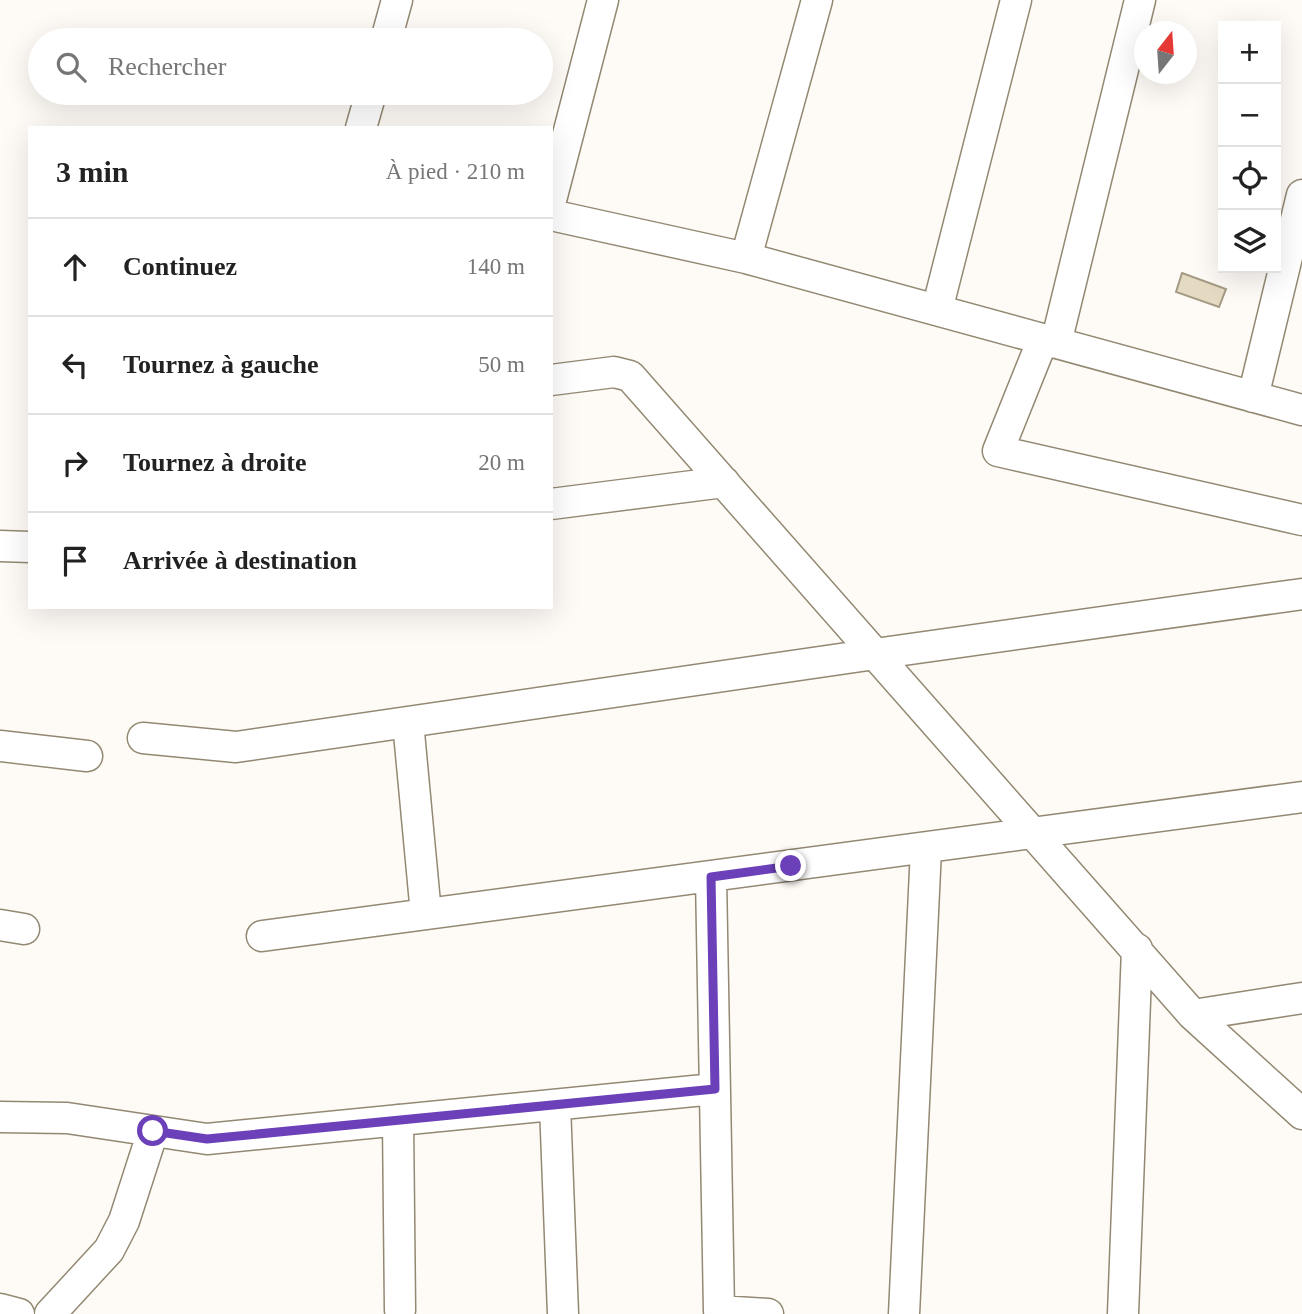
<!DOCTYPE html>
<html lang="fr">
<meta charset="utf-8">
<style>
:root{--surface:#fff;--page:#f2f2f2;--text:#222;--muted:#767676;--line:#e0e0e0}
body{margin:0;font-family:Georgia,serif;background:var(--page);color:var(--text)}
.controls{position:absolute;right:21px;top:21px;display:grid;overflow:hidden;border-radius:0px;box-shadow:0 7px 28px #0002}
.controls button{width:63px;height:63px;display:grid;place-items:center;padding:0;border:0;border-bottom:2px solid var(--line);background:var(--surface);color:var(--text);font:35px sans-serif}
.compass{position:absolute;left:1134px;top:21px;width:63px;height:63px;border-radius:50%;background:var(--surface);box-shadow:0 7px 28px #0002;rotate:17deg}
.stop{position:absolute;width:21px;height:21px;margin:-16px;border:5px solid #6b40b8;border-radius:50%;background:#fff}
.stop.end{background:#6b40b8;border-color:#fff;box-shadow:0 2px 7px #0008}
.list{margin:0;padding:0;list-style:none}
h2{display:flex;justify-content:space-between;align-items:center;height:91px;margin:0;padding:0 28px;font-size:30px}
h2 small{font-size:23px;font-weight:400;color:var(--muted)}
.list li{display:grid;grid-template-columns:46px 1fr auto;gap:21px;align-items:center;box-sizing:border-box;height:98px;padding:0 28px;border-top:2px solid var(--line)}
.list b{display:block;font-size:26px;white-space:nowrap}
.list em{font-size:23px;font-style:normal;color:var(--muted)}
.icon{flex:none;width:38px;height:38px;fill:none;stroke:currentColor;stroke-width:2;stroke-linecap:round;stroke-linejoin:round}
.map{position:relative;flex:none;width:1302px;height:1314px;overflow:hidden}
.search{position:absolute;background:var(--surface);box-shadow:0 7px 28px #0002;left:28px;top:28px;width:525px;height:77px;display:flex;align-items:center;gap:18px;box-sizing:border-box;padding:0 24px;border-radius:38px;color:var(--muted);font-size:26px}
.panel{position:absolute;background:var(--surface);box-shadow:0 7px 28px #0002;left:28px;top:126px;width:525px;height:483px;border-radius:0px}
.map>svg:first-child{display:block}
</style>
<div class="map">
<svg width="1302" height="1314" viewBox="0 0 1302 1314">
<rect width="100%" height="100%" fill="#fefbf7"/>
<path fill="#e5dac2" stroke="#a59a83" stroke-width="2" d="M1182,273l44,16 -7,18 -43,-15z"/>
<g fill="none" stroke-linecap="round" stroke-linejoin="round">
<defs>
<path id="minor" d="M386,40l11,-40
M361,128l10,-35
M551,200l52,-200
M551,215l195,43 556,152
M746,258l71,-258
M937,310l79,-310
M1043,339l-45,112 304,69
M1056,343l84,-343
M551,380l63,-8 16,4 563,639 109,99
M1253,397l49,-202
M551,504l173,-22
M0,546l30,1
M408,722l18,192
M143,738l93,9 639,-93 427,-60
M0,746l87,10
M711,877l8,434 49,3
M0,925l24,4
M262,936l1040,-139
M1193,1015l109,-17
M555,1105l8,209
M0,1117l67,1 140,21 507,-50
M398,1120l2,190
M0,1309l19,5
M50,1314l59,-64 15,-29 29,-90
M904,1314l22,-465
M1123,1314l14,-365"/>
</defs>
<use href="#minor" stroke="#938872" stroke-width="33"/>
<use href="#minor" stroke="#fff" stroke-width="30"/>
</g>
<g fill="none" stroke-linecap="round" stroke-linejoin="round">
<path stroke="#6b40b8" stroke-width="9" d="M153,1131l54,8 508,-50 -4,-212 80,-11"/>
</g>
</svg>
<div class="controls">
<button>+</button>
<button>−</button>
<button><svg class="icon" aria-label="locate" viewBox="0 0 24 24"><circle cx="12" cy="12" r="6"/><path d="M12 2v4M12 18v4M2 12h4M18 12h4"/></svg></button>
<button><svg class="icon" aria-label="layers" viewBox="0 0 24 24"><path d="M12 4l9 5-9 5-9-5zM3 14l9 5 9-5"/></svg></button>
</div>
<svg class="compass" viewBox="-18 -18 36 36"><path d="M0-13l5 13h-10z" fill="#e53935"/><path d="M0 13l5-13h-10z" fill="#767676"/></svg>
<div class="stop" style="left:153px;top:1131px"></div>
<div class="stop end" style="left:791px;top:866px"></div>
<div class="search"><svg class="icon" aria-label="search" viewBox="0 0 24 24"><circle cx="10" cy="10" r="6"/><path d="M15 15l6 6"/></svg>Rechercher</div>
<section class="panel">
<h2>3 min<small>À pied · 210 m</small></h2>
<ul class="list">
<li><svg class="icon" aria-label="ahead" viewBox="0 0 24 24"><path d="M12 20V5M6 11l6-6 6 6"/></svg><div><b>Continuez</b></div><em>140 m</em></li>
<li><svg class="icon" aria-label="left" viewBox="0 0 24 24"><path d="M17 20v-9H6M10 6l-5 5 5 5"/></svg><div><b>Tournez à gauche</b></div><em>50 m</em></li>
<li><svg class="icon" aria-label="right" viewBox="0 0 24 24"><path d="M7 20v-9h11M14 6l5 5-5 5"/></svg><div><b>Tournez à droite</b></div><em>20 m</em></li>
<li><svg class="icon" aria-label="arrive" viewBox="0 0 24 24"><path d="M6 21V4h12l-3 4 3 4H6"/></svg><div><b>Arrivée à destination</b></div></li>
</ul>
</section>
</div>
